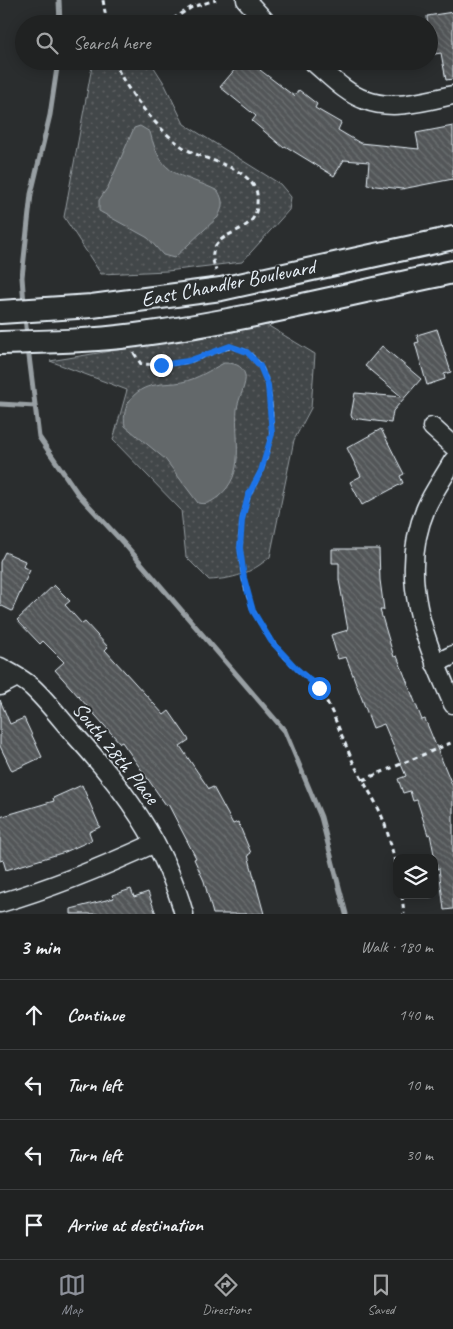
<!DOCTYPE html>
<meta charset="utf-8">
<style>
:root{--surface:#202222;--page:#282a2a;--text:#f1f3f6;--muted:#a2a4a5;--line:#3d3f40;--accent:#8c9099}
body{margin:0;font-family:Caveat,sans-serif;background:var(--page);color:var(--text)}
.controls{position:absolute;right:15px;bottom:15px;display:grid;overflow:hidden;border-radius:10px;box-shadow:0 2px 12px #0003}
.controls button{width:45px;height:45px;display:grid;place-items:center;padding:0;border:0;border-bottom:1px solid var(--line);background:var(--surface);color:var(--text);font:25px sans-serif}
.stop{position:absolute;width:15px;height:15px;margin:-11px;border:4px solid #1a73e8;border-radius:50%;background:#fff}
.stop.end{background:#1a73e8;border-color:#fff;box-shadow:0 1px 5px #0008}
.list{margin:0;padding:0;list-style:none}
h2{display:flex;justify-content:space-between;align-items:center;height:65px;margin:0;padding:0 20px;font-size:21px}
h2 small{font-size:16px;font-weight:400;color:var(--muted)}
.list li{display:grid;grid-template-columns:32px 1fr auto;gap:15px;align-items:center;box-sizing:border-box;height:70px;padding:0 20px;border-top:1px solid var(--line)}
.list b{display:block;font-size:19px;white-space:nowrap}
.list em{font-size:16px;font-style:normal;color:var(--muted)}
.icon{flex:none;width:28px;height:28px;fill:none;stroke:currentColor;stroke-width:2;stroke-linecap:round;stroke-linejoin:round}
.map{position:relative;flex:none;width:453px;height:914px;overflow:hidden}
.search{position:absolute;background:var(--surface);box-shadow:0 2px 12px #0003;left:15px;right:15px;top:15px;height:55px;display:flex;align-items:center;gap:12px;box-sizing:border-box;padding:0 18px;border-radius:28px;color:var(--muted);font-size:19px}
.sheet{height:345px;background:var(--surface)}
nav{display:flex;justify-content:space-around;align-items:center;box-sizing:border-box;height:70px;border-top:1px solid var(--line);background:var(--surface);font-size:14px;color:var(--muted)}
nav a{display:grid;justify-items:center;gap:2px}
nav .on{color:var(--accent)}
.map>svg:first-child{display:block}
</style>
<div class="map">
<svg width="453" height="914" viewBox="0 0 453 914">
<defs>
<pattern id="green-dots" width="8" height="8" patternUnits="userSpaceOnUse" patternTransform="scale(1.25)"><rect width="8" height="8" fill="#424648"/><path d="M2 2h.1M6 6h.1" fill="none" stroke="#5d6163" stroke-width="1.8" stroke-linecap="round"/></pattern>
<pattern id="building-back-hatch" width="6" height="6" patternUnits="userSpaceOnUse" patternTransform="scale(1.25)"><rect width="6" height="6" fill="#535759"/><path d="M-1 5l2 2M0 0l6 6M5-1l2 2" fill="none" stroke="#6c7072"/></pattern>
</defs>
<rect width="100%" height="100%" fill="#2a2d2e"/>
<filter id="ink" filterUnits="userSpaceOnUse"><feTurbulence type="fractalNoise" baseFrequency=".02" numOctaves="2"/><feDisplacementMap in="SourceGraphic" scale="10" xChannelSelector="R" yChannelSelector="G"/><feConvolveMatrix kernelMatrix="1 2 1 2 8 2 1 2 1" color-interpolation-filters="sRGB"/></filter>
<g filter="url(#ink)">
<path fill="url(#green-dots)" stroke="#959ca0" d="M93,61h57l14,22 20,41 96,60 11,13 -2,13 -47,52 -75,9 -66,3 -37,-57z
M267,325l48,29 -4,54 -17,32 -24,117c-20,17 -37,22 -61,23l-23,-23 -5,-47 -68,-70 14,-50 -77,-29z"/>
<path fill="#63686b" stroke="#989fa3" d="M140,126l10,6c12,48 30,40 68,59 6,10 5,16 0,26l-44,41 -11,-3 -15,-17 -49,-27v-11l9,-13 26,-59z
M224,363c9,0 18,1 21,12 2,9 -7,24 -8,34 -3,30 10,65 -19,88 -7,5 -11,8 -20,6l-33,-44 -40,-33c-4,-20 9,-38 30,-41 9,-2 18,-1 27,-3 15,-3 28,-12 42,-19z"/>
<g fill="none" stroke-linecap="round" stroke-linejoin="round">
<path stroke="#989fa3" stroke-width="5" d="M59,0l1,24
M24,305l-2,-28 9,-83 19,-79 8,-54
M25,316l2,21
M28,348l11,89 39,57 50,54 157,183 36,86 25,97
M0,404l35,2"/>
</g>
<path fill="url(#building-back-hatch)" stroke="#e8f1f8" d="M453,12v67l-7,1 -5,-27 -12,2 -2,-39z
M242,61h26l-8,9 34,26 5,-6 18,14 -2,4 26,15 -3,7 22,13 59,6 -3,-16 37,-7v53l-51,10 -35,-4 2,-23 -25,-2 -10,16 -49,-30 -1,2 -32,-27 4,-5 -36,-29z
M437,329l14,43 -7,2 1,5 -18,6 -12,-42 4,-1 -2,-7z
M382,346l39,33 -28,32 -2,12 -39,-5 -1,-3 4,-22 47,4 -37,-31z
M381,429l23,45 -4,2 3,7 -41,22 -12,-23 11,-6 -14,-28z
M332,549h47l1,31 4,30h-4l14,47 3,-1 25,64 3,-1 28,68v122l-9,1 -5,-42 -2,1 -7,-35 -2,1 -11,-35 -4,1 -3,-10 -7,2 -5,-14 8,-3 -22,-52 -11,4 -27,-71 -8,2 -7,-24 17,-5 -9,-50v-17h-7z
M5,552l20,9 -2,6 7,3 -18,41 -12,-6v-43z
M54,585l16,16 -5,4 17,19 3,-2 23,25 -3,3 59,65 5,-4 20,29 -9,6 29,43 4,-2 20,37 5,-2 13,31 -3,2 16,59h-51l-9,-33 -10,-22 2,-1 -28,-54 -2,1 -44,-63 -2,1 -65,-73 9,-8 -21,-21 -3,3 -23,-24z
M0,700l10,24 14,-6 18,39 -30,14 -12,-25z
M82,785l18,42 -11,5 3,8 -27,12 -59,18 -3,-10 -3,1v-44l54,-16 -1,-3z
M131,889l3,8 14,-5 8,22h-85v-5l43,-11 -1,-3z"/>
<g fill="none" stroke-linecap="round" stroke-linejoin="round">
<defs>
<path id="minor" d="M246,0l22,24
M312,61c16,13 33,32 53,39 27,11 61,1 88,-5
M432,427l21,19
M453,461c-9,16 -20,31 -27,47 -29,68 -1,133 27,196
M435,664l18,-9
M0,667c11,6 23,12 32,20 15,14 28,31 41,46 49,53 92,111 111,181
M0,686l17,-9
M0,903c55,-16 103,-36 155,-60"/>
<path id="major" d="M0,312l92,-6 129,-17 232,-51
M0,343c45,-1 91,-2 136,-8 107,-14 212,-41 317,-63"/>
</defs>
<use href="#minor" stroke="#e8f1f8" stroke-width="21"/>
<use href="#major" stroke="#e8f1f8" stroke-width="26"/>
<path stroke="#e8f1f8" stroke-width="3" stroke-dasharray="5 4" stroke-linecap="butt" d="M103,0l4,24
M165,24l27,-17 24,-7
M115,61c6,25 48,75 71,88 22,13 58,16 70,41 2,5 1,10 1,15 -1,28 -35,24 -43,44 -3,8 0,15 2,22
M134,353l7,11c16,1 30,1 45,-2 29,-6 51,-30 74,3 6,9 8,22 10,33 4,26 1,49 -9,73 -8,17 -16,31 -19,49 -3,19 -2,38 1,57 6,36 28,68 55,93 7,6 17,12 22,20 13,20 20,43 30,65 8,20 21,37 30,57 8,18 12,38 17,58
M363,780l90,-38
M402,895l2,19"/>
<use href="#minor" stroke="#2a2d2e" stroke-width="18"/>
<use href="#major" stroke="#2a2d2e" stroke-width="22"/>
</g>
</g>
<g fill="none" stroke-linecap="round" stroke-linejoin="round" filter="url(#ink)">
<path stroke="#1a73e8" stroke-width="6" d="M161,365l27,-4 42,-15 17,6 13,14 8,19 4,49 -11,37 -13,25 -6,24 -2,28 4,30 9,33 18,30 26,28 22,19"/>
</g>
<g text-anchor="middle" dominant-baseline="central" stroke-width="4" stroke-linejoin="round" paint-order="stroke">
<g font-size="21" fill="#e8f1f8" stroke="#2a2d2e">
<text transform="translate(228 283) rotate(-11)">East Chandler Boulevard</text>
<text transform="translate(116 753) rotate(51)">South 28th Place</text>
</g>
</g>
</svg>
<div class="controls">
<button><svg class="icon" aria-label="layers" viewBox="0 0 24 24"><path d="M12 4l9 5-9 5-9-5zM3 14l9 5 9-5"/></svg></button>
</div>
<div class="stop" style="left:319px;top:688px"></div>
<div class="stop end" style="left:161px;top:365px"></div>
<div class="search"><svg class="icon" aria-label="search" viewBox="0 0 24 24"><circle cx="10" cy="10" r="6"/><path d="M15 15l6 6"/></svg>Search here</div>
</div>
<section class="sheet">
<h2>3 min<small>Walk · 180 m</small></h2>
<ul class="list">
<li><svg class="icon" aria-label="ahead" viewBox="0 0 24 24"><path d="M12 20V5M6 11l6-6 6 6"/></svg><div><b>Continue</b></div><em>140 m</em></li>
<li><svg class="icon" aria-label="left" viewBox="0 0 24 24"><path d="M17 20v-9H6M10 6l-5 5 5 5"/></svg><div><b>Turn left</b></div><em>10 m</em></li>
<li><svg class="icon" aria-label="left" viewBox="0 0 24 24"><path d="M17 20v-9H6M10 6l-5 5 5 5"/></svg><div><b>Turn left</b></div><em>30 m</em></li>
<li><svg class="icon" aria-label="arrive" viewBox="0 0 24 24"><path d="M6 21V4h12l-3 4 3 4H6"/></svg><div><b>Arrive at destination</b></div></li>
</ul>
</section>
<nav>
<a class="on"><svg class="icon" aria-label="map" viewBox="0 0 24 24"><path d="M3 6l6-2 6 2 6-2v14l-6 2-6-2-6 2zM9 4v14M15 6v14"/></svg>Map</a>
<a><svg class="icon" aria-label="directions" viewBox="0 0 24 24"><path d="M12 3l9 9-9 9-9-9zM9 14v-3h6M13 9l2 2-2 2"/></svg>Directions</a>
<a><svg class="icon" aria-label="saved" viewBox="0 0 24 24"><path d="M7 4h10v16l-5-4-5 4z"/></svg>Saved</a>
</nav>
